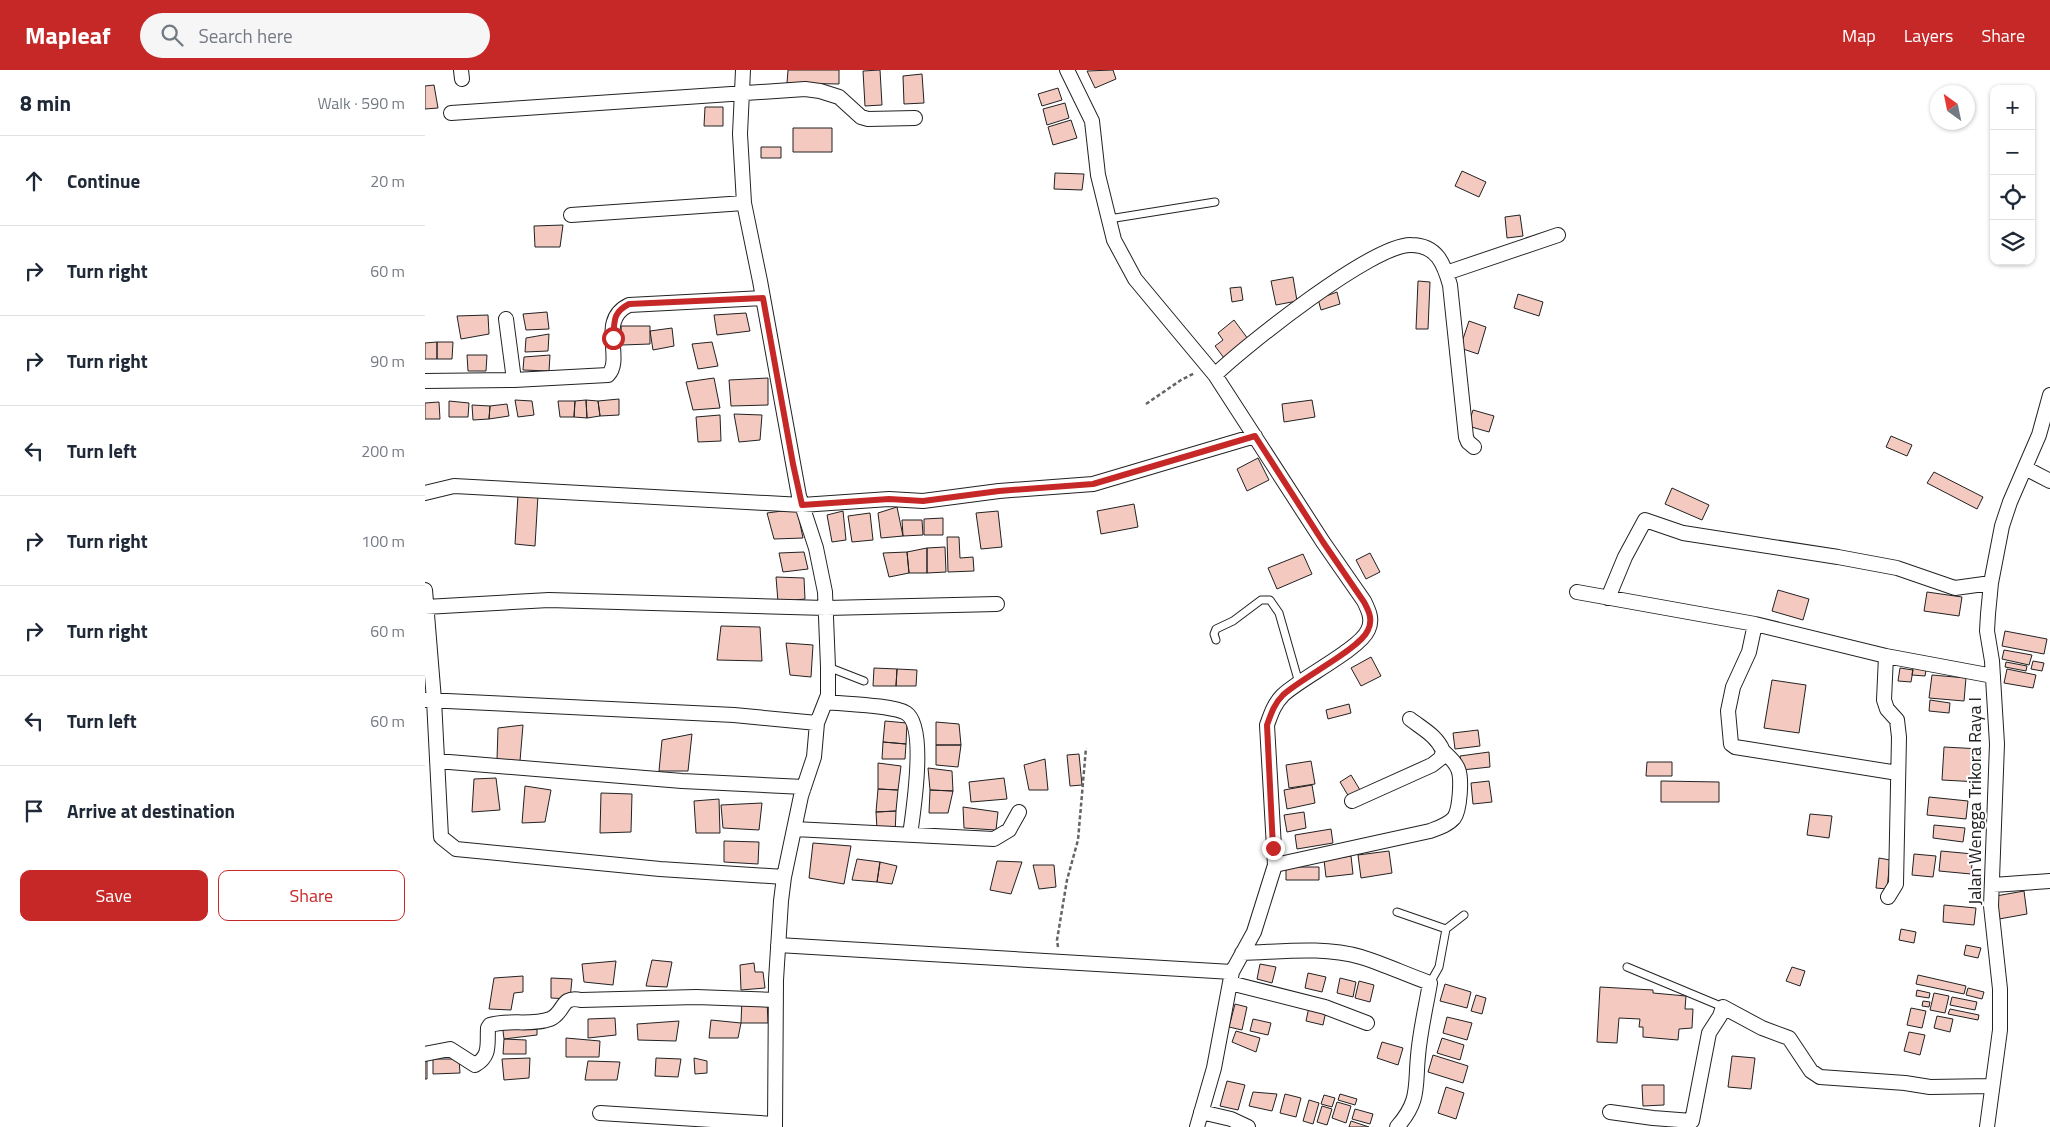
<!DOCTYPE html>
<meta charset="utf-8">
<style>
:root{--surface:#fff;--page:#f6f6f7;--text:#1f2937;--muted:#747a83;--line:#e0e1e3;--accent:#c62828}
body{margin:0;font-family:"Titillium Web",sans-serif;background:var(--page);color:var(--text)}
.controls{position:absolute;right:15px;top:15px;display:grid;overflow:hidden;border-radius:10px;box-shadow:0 1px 4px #0004}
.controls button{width:45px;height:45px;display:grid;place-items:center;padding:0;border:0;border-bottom:1px solid var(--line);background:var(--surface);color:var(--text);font:25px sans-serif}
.compass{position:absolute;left:1505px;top:15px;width:45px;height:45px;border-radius:50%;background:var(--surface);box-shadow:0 1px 4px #0004;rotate:327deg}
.stop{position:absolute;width:15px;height:15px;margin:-11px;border:4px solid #c62828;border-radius:50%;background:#fff}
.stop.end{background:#c62828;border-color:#fff;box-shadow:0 1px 5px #0008}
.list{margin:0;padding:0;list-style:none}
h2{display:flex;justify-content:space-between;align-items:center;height:65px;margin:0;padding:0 20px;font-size:21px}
h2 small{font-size:16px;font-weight:400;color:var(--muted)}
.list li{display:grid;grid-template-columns:32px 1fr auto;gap:15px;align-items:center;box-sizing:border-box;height:90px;padding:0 20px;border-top:1px solid var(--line)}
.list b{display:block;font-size:19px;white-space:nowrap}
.list em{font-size:16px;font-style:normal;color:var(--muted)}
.actions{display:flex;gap:10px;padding:15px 20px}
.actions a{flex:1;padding:11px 0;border:1px solid var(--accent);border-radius:10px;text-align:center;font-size:18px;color:var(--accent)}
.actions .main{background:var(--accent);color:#fff}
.icon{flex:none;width:28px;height:28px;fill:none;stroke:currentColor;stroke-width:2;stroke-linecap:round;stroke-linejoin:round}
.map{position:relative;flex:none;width:1625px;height:1057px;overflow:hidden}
header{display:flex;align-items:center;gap:30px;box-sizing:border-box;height:70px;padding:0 25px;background:var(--accent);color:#fff}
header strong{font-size:24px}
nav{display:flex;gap:28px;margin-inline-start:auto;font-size:18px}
.search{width:350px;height:45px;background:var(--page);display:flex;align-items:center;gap:12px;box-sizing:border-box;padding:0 18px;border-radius:28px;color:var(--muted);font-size:19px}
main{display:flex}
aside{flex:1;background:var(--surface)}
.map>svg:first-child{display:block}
</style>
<header>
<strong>Mapleaf</strong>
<div class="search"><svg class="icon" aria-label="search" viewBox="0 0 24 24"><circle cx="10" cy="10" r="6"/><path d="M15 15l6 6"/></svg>Search here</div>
<nav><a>Map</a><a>Layers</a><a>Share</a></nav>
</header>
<main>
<aside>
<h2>8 min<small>Walk · 590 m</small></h2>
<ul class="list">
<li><svg class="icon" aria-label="ahead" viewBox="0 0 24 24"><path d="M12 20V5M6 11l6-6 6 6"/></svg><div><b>Continue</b></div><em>20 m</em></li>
<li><svg class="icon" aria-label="right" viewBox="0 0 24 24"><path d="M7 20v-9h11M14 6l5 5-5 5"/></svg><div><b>Turn right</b></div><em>60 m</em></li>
<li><svg class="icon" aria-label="right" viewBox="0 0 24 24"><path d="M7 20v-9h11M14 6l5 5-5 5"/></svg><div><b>Turn right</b></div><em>90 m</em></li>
<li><svg class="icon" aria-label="left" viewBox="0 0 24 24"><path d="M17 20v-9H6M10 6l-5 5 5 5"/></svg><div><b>Turn left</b></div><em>200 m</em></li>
<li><svg class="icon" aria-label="right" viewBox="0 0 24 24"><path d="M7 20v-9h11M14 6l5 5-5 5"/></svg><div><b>Turn right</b></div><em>100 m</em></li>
<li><svg class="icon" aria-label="right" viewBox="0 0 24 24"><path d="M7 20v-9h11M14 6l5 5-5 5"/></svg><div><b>Turn right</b></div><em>60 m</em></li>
<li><svg class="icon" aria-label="left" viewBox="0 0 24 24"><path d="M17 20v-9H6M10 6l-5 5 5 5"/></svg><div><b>Turn left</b></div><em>60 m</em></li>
<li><svg class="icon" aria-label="arrive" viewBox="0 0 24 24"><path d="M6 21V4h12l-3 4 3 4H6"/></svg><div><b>Arrive at destination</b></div></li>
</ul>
<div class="actions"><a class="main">Save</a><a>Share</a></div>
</aside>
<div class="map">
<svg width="1625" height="1057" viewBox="0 0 1625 1057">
<rect width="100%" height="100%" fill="#fff"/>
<path fill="#f3c9c0" stroke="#222" d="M363,0h51v14l-52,-1z
M455,0l2,35 -17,1 -2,-35z
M688,0l3,9 -21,9 -8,-17z
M497,4l2,29 -20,1 -1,-28z
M9,15l4,23 -13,1v-23z
M633,18l4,12 -20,6 -4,-12z
M640,33l4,15 -22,7 -4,-16z
M280,37h18v19h-19z
M646,50l6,18 -24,7 -5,-18z
M368,58h39v24h-39z
M336,77h20v11h-20z
M1037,101l24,11 -7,15 -24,-11z
M630,103l29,1 -2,16 -28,-1z
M1095,145l3,21 -16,2 -2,-21z
M138,155l-3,22h-25l-1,-21z
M868,207l4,24 -21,4 -5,-24z
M993,211l12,1 -2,47h-12z
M816,217l2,13 -11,2 -2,-14z
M912,222l3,12 -19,6 -3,-11z
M1093,224l25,8 -4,14 -25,-8z
M122,242l2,17 -23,1 -3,-16z
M321,243l4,18 -33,4 -3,-20z
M63,245l1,19 -28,5 -4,-23z
M809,250l14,19 -24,19 -9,-12 8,-6 -5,-7z
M1044,251l17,6 -8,27 -18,-6z
M196,256h29v18l-28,1z
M247,258l2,18 -21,4 -3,-19z
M124,264l-1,17 -23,1 1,-14z
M12,272h16l-1,17h-15z
M12,272v17h-12v-16z
M287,272l6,24 -20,3 -6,-25z
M42,285h20l-1,16h-18z
M125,285l-1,16 -26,-1 1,-13z
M289,308l6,30 -27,2 -7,-28z
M343,308v27l-37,1 -2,-26z
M194,329v16l-19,1 -2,-15z
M90,330l17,1 2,14 -16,2z
M161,330l1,18 -13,-1 1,-16z
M161,330l12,1 2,15 -13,2z
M887,330l3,17 -31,5 -2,-18z
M24,331l20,2 -1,14h-19z
M133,331h17l-1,16h-14z
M14,332l1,17h-15v-16z
M82,334l2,12 -20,3 1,-13z
M47,335l18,1 -1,13 -16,1z
M1048,340l21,6 -5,16 -21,-6z
M309,344l28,1 -2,25 -21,2z
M295,345l1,26 -23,1 -2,-25z
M1466,366l21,9 -5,11 -21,-9z
M833,388l11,22 -22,11 -10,-22z
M1509,402l49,25 -6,12 -50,-26z
M1247,418l37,17 -7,15 -37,-16z
M93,425h20l-3,51 -20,-2z
M709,434l4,23 -37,7 -4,-23z
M472,437l6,29 -22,2 -3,-25z
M372,439l6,29 -29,1 -7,-26z
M418,441l3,29 -14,2 -5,-27z
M573,441l4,36 -21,2 -5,-36z
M445,443l3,27 -21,2 -4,-26z
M518,448v17h-19v-16z
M477,450h20l1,15 -20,1z
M522,467h12l1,21 13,-1 1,14 -26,1z
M520,477l1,25 -19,1v-25z
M502,478v25h-18l-2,-21z
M379,482l4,17 -25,3 -4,-19z
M482,482l2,21 -20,4 -6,-24z
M945,483l10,19 -14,7 -10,-19z
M878,484l9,20 -35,15 -9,-21z
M351,507l28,1 1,21 -27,3z
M1353,520l31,9 -6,21 -31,-9z
M1502,522l35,5 -3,19 -35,-5z
M296,556l39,1 2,34 -45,-1z
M1580,561l42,8 -3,15 -42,-8z
M361,573l27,2 -2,32 -21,-2z
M1579,580l28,5 -3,10 -27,-6z
M946,587l10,19 -20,10 -10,-18z
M1608,591l11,2 -2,8 -11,-2z
M1581,592l21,4 -1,5 -21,-4z
M449,598l23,1 -1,17h-23z
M1475,598l13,2 -2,12 -13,-1z
M1488,598l13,2 -1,6 -13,-1z
M472,599l20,1 -1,16h-20z
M1582,599l29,6 -3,13 -29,-5z
M1507,605l34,3 -2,23 -35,-3z
M1347,610l34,5 -7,48 -35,-5z
M1505,630l20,3 -1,10 -20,-2z
M924,634l2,9 -23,6 -2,-9z
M460,651l22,2 -1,21 -23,-2z
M511,652l23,2 2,21h-25z
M98,655l-3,36 -23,-1 1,-32z
M1053,660l2,16 -25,3 -2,-16z
M267,664l-4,37h-29l3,-31z
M458,672l23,2 -1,15h-23z
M511,675h25l-3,22 -22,-2z
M1519,677l37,2 -2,33 -37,-2z
M1064,682l1,15 -28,3 -2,-14z
M654,684l3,31 -12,1 -3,-31z
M620,689l3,31h-19l-5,-25z
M886,691l4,23 -26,4 -3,-23z
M1222,692h25v14h-26z
M453,693l23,3 -3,24 -20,-1z
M503,698l24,3 1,20 -23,-1z
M926,705l9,15 -11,7 -9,-15z
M71,708l4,32 -28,2 2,-33z
M579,708l3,21 -36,3 -2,-20z
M1064,711l3,21 -19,2 -2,-21z
M1236,711l58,1v20h-58z
M887,715l3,18 -28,6 -3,-19z
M100,716l26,4 -6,32 -23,1z
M453,719l20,1 -2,21 -20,1z
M505,720l23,1 -5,22h-19z
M176,723l31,1 -1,38 -31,1z
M1504,727l39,4 -2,18 -39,-4z
M294,729l1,34h-24l-2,-32z
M337,733l-3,27 -36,-2 -2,-23z
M538,737l35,5 -2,18 -32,-2z
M471,741l-1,24 -18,-6 -1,-17z
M879,742l2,16 -19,4 -3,-17z
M1385,744l22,2 -3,22 -22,-3z
M1509,755l31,3 -2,14 -30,-4z
M906,759l2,14 -36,6 -2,-14z
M299,771l35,1 -1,22 -34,-2z
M388,773l38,3 -7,38 -35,-6z
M964,781l3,22 -31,5 -3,-23z
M1516,781l32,3 -2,20 -32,-3z
M1489,784l22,2 -3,21 -21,-2z
M926,786l2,18 -27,3 -2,-17z
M1454,788l11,2 -3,29 -11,-1z
M432,789l23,3 -3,20 -25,-2z
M572,791l25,1 -11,32 -21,-4z
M455,792l17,4 -5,18 -15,-2z
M608,795h21l2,22 -17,2z
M861,797h33v13h-33z
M1599,821l3,23 -28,5 -3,-23z
M1519,835l32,3 -2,17 -31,-3z
M1476,859l15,3 -2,11 -15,-3z
M1541,875l15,3 -3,10 -14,-3z
M227,890l20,2 -5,25 -21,-1z
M191,891l-3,24 -29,-3 -2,-18z
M329,893l1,9h8l2,16 -24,2 -1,-25z
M835,894l16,3 -4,16 -15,-4z
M1367,897l13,4 -5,15 -14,-5z
M883,903l18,4 -4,15 -17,-4z
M1493,905l48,11 -2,8 -48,-10z
M98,906v16l-9,1 -3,17 -22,-1 5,-31z
M126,908l21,1 -2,20 -19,-1z
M915,908l16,4 -3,15 -16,-4z
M934,911l15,4 -4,17 -15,-4z
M1020,914l26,8 -4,16 -27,-7z
M1175,917l53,3v3l33,3 -1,13h8l-1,19 -13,1 -1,11 -35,-3v-10h-4l1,-8 -21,-1 -2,25 -20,-1z
M1543,918l16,4 -2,7 -16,-4z
M1492,920l13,3 -1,5 -13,-2z
M1509,923l15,3 -4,17 -15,-3z
M1051,925l10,3 -4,16 -11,-3z
M1527,927l25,5 -2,8 -25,-5z
M317,929l25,1 1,23h-27z
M1498,931l7,1 -1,5 -7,-1z
M810,934l12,3 -5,23 -13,-3z
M884,937l17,4 -3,14 -17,-4z
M1486,938l15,3 -4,17 -15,-3z
M1525,939l29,6 -1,5 -30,-6z
M1512,946l16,3 -3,13 -16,-4z
M1022,947l25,6 -5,17 -24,-7z
M190,948l1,17 -28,3v-19z
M828,949l18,4 -3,12 -18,-4z
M286,950l30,3 -3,15h-29z
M254,951l-3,20 -38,-1 -1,-16z
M77,953l35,2v10l-33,4z
M811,961l24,7 -4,14 -24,-10z
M1484,962l16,3 -5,20 -16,-4z
M141,968l34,3 -1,16h-33z
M1017,968l22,7 -4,15 -23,-7z
M79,969l22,1v14h-23z
M957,972l21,6 -5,17 -21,-7z
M1008,985l35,11 -5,17 -35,-11z
M1307,986l23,2 -4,31 -23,-2z
M105,988l-1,20 -25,2 -2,-21z
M231,988l25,1 -3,18 -23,-1z
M269,988l13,3v12l-12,1z
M0,989h2v20h-2z
M8,989h26l1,14 -27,1z
M163,991l32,1 -3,18h-32z
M802,1011l18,4 -7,25 -18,-4z
M1217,1015h22v20l-21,1z
M1021,1017l18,6 -8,26 -18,-6z
M828,1022l24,2 -5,17 -23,-5z
M860,1024l16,4 -5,19 -16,-4z
M915,1024l17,5 -2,6 -17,-5z
M899,1025l11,3 -3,9 -11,-3z
M884,1030l10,3 -6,21 -10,-3z
M912,1032l14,4 -5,17 -14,-5z
M897,1036l10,3 -5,16 -10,-3z
M930,1039l18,5 -3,10 -18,-5z
M926,1051l18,6h-20z"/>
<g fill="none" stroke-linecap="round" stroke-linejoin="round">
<defs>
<path id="lane" d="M684,149l106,-17
M791,570l-2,-6 2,-5 17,-8 28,-21h9l9,13 20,70
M403,597l36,14
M972,842l49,17
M1202,897l96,40
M1005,913l9,-16 7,-38 18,-14"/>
<path id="street" d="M36,0l1,9
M318,0l-3,64 4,69 16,78 39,215 17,52 9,44 3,75v28l-11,28 -3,34 -13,39 -17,81 -3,24 -5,79 -1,147
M642,0l25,51 6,54 16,65 21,39 80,96 108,167 41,59c5,10 9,19 4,29 -8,19 -67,48 -85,65 -9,9 -12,19 -16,30l8,140 -21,67 -22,40 -18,96 -17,59
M26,43l354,-24 15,2 19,6 22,20 7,2 47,-1
M146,145l173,-12
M1021,203l112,-38
M81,249l8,61
M790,305c30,-29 158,-131 196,-130 26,0 33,19 39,40l16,152 2,5 6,5
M0,311l89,-1 94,-5c16,-16 -11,-55 21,-70l134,-7
M1600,398l25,13
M0,423l29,-7 348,19 87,-6 34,2 76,-10 94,-7 162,-48
M0,520l9,110 7,137 15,12 204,20 124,8
M1152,522l178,32 131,32 107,20
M1183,528l17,-41 20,-37 38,13 155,24 59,11 58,20 36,-5
M0,537l124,-7 277,8 171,-4
M1330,554l-6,28 -16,35 -5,24 3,33 4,3 163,26
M1461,586l-2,44 3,9 10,11 2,17 -3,147 -8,13
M1,630l308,15 83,8
M401,632c17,2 67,3 80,11 21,13 7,100 4,122
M12,691l245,20 122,6
M927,731l80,-36 9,-7 2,-7c-6,-15 -20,-22 -33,-32
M369,759l200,10 15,-9 10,-18
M850,795l155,-34c8,-3 18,-6 24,-13 6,-8 8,-40 4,-49 -3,-8 -9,-12 -15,-18
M1568,815l57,-4
M353,875l454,27
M817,883c39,-1 81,-7 119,4 23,7 46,18 69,26 -4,24 -10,48 -12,73 -3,31 2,45 -21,71
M805,913l95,24 42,16
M0,984l25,-5 25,16c16,-9 12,-21 13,-37l2,-3c19,-6 41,1 60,-6 15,-6 10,-24 31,-19l115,-3 80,3
M776,1042l30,7 17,8
M1185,1042l43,6 39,3 17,-88 11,-17 3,-9 39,21 27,10 22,33 9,6 85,6 25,4 62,-1
M175,1043l175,11
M1562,1057l13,-97v-41l-9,-83 6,-162 -5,-83 -5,-30 1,-17 3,-31 11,-57 8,-24 29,-67 11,-40"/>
</defs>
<use href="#lane" stroke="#222" stroke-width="9"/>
<use href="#street" stroke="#222" stroke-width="16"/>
<path stroke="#646464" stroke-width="2.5" stroke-dasharray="4 2.5" stroke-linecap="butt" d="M721,334l35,-24 14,-7
M633,877l-1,-7 10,-60 11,-40 8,-92"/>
<use href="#lane" stroke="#fff" stroke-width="7"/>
<use href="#street" stroke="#fff" stroke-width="14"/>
</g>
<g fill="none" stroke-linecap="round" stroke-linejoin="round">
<path stroke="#c62828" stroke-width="6" d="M188,268c2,-17 -1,-25 16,-34l134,-6 30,166 9,41 87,-6 34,2 76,-10 94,-7 162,-48 68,106 41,60c5,9 9,18 4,28 -8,19 -67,48 -85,65 -9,9 -12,19 -16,30l6,123"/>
</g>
<g text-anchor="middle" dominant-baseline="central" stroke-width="4" stroke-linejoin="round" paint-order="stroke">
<g font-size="18" fill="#222" stroke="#fff">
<text transform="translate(1549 731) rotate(-90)">Jalan Wengga Trikora Raya I</text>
</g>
</g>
</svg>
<div class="controls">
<button>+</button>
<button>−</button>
<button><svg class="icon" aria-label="locate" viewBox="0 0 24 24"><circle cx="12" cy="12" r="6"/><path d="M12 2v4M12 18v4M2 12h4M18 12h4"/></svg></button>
<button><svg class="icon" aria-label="layers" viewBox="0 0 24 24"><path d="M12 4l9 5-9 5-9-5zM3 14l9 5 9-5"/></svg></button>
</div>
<svg class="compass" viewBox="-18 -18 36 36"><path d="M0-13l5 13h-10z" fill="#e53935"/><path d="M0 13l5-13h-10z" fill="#747a83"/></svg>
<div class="stop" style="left:188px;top:268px"></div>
<div class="stop end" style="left:848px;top:778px"></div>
</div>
</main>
